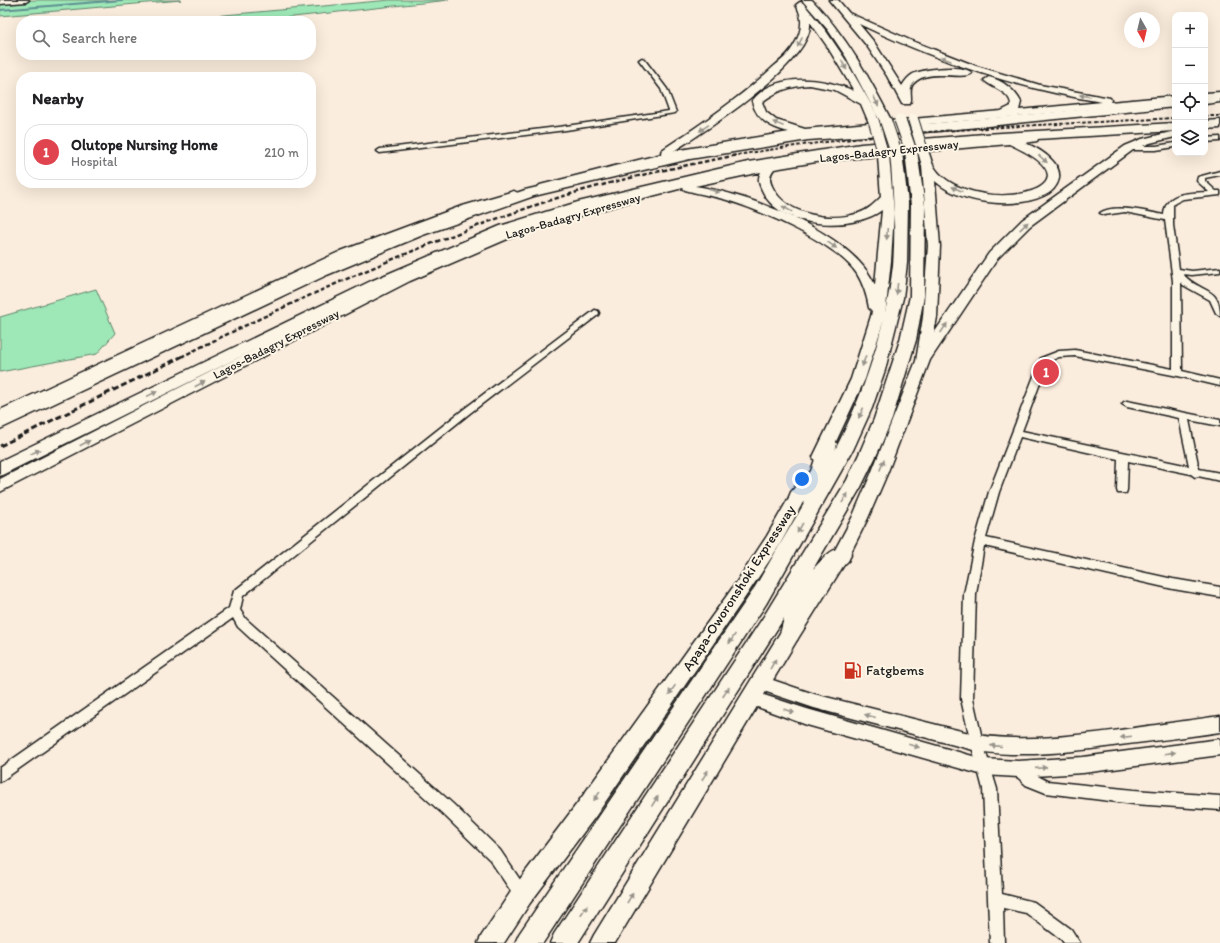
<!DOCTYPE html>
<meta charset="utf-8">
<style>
:root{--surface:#fff;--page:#f6f6f6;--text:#202124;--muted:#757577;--line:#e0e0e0;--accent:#c8321e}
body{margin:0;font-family:Itim,sans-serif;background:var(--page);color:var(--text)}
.controls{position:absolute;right:12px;top:12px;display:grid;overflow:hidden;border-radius:8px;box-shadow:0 4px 16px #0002}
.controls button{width:36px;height:36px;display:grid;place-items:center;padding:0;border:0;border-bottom:1px solid var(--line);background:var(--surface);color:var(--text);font:20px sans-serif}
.compass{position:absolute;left:1124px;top:12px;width:36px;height:36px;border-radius:50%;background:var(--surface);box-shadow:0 4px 16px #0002;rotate:172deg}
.you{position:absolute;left:802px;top:479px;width:14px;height:14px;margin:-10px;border:3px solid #fff;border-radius:50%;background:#1a73e8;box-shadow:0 0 0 6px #1a73e833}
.badge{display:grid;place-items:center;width:26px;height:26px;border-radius:50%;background:var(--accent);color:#fff;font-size:13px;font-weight:700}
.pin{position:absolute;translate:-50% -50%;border:2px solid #fff;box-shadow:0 1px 4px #0006}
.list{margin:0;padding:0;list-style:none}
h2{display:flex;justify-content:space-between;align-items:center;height:52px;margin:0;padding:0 16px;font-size:17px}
h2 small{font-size:13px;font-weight:400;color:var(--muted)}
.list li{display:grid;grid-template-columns:26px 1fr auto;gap:12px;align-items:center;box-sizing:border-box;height:56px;margin:0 8px 8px;padding:0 8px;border:1px solid var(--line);border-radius:16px}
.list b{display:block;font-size:15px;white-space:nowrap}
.list p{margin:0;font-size:13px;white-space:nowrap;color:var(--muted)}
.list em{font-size:13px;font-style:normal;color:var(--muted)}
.icon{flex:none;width:22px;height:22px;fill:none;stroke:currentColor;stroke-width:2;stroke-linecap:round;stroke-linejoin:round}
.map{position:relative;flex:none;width:1220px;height:943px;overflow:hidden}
.search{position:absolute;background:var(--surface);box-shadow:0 4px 16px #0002;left:16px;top:16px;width:300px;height:44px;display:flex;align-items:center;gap:10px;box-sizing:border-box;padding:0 14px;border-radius:16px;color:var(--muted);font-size:15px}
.panel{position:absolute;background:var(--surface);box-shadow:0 4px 16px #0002;left:16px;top:72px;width:300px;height:116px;border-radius:16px}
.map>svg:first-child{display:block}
</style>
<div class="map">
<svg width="1220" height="943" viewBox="0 0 1220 943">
<rect width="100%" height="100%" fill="#fbeddd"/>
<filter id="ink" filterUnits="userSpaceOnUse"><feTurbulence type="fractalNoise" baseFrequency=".025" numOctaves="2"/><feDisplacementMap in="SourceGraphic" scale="8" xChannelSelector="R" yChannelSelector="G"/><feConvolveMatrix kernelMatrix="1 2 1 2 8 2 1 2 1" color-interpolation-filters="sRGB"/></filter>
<g filter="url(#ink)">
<path fill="#9ee8b7" stroke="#5d826a" d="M0,0h181l-181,16z
M390,0h59l-193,21h-98z
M96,289l19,44 -18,21 -97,18v-55z"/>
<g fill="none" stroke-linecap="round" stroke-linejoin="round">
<path stroke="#5e8f92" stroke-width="2" d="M0,10l122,-10"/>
<defs>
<path id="minor" d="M0,0h29l-3,2 -26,2z
M642,58l2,1 23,30 9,23 -1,1 -109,17 -186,23 -3,-2 3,-2 186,-23 103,-15 -8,-22 -22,-29z
M1220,137v4l-15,1v-4z
M1175,143v4l-19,3h-27l-3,-2 3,-2h27z
M1220,171v4l-15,3v3l11,10h4v4l-37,4 -8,4 -2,2v20l6,44 13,2 28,-3v4l-28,3 -9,-1c17,20 37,11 37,42l-4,-3 -6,-13 -27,-15 -2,-3 1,89 38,9v6l-42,-10 -103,-20 -16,1 -11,5 -26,69 167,35 -10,-48 -52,-11 -5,-3 2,-2 3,-1 93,19v6l-31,-6 10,49 21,4v8l-22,-5 -3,1 -4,-3 -63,-13 -1,29 -1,3h-8l-1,-3 1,-31 -98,-22 -21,55 -13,46 187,41 47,8v10l-47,-8 -189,-43 -8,48 -3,105 10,44 14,46 5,105 32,8 37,27 9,14h-16l-3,-4 -35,-26 -23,-5 1,35h-14l-7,-154 -12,-46 -10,-44 3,-105 11,-53 14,-49 52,-134 18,-7 16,-1 98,19v-88l-8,-61 -40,-8 -21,3 -4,-2c13,-10 49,-1 64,2 1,-24 26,-22 45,-23l-12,-11 1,-4z
M595,310l3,1 1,2 -1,2 -128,98 -227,183 -3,14 6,9 207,185 47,46 27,40 2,5 -2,5 -5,2 -5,-2 -27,-40 -47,-46 -205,-187 -5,-9 -233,164v-14l229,-160 5,-17 230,-182z
M1018,763l18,12 11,6 87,9 86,6v14l-86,-6 -88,-11 -20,-8 -13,-12 -1,-4 1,-4z"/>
<path id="tertiary" d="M761,676l53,18 163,41c48,7 95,1 143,-5 33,-5 67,-9 100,-14v16c-33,5 -67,9 -100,13 -48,7 -95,13 -143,6l-163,-43 -59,-20 -2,-5 2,-5z
M752,691l55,18 176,50 35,2 65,-4 137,-18v16l-137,18 -65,4 -35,-2 -176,-50 -55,-20 -6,-2 -2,-5 2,-5z"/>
<path id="primary" d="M829,0h9l11,13 63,28 64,25 64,19 70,13 1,2 -1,2 65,-6v6l-359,32 -34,5 -69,11 -68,14 -101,26 -4,-1 -2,-2 2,-2 122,-31 -1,-2 1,-2c38,-25 75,-50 109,-81 8,-7 18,-14 23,-24 8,-13 10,-27 2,-40l4,-3 3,1 23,28 19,28 31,54 3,9 122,-11 10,-5c1,-14 -20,-18 -27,-26l5,-3c13,3 26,13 32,25l-2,8 83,-8c-85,-13 -165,-41 -243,-78l15,18 28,44c3,-5 6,-9 11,-12 11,-5 51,-10 59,-1 -8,8 -45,-6 -59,11 -5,6 0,14 -3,20h-8l-15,-28 -20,-30zM810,22l17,24 27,45c-30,-13 -79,-20 -102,10 4,19 20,27 37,31l-115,19c31,-20 140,-89 136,-129zM810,85l25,5 26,14 8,19 -64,6 -29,-9 -10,-8 -4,-10c16,-12 29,-16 48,-17z
M1220,92v6l-15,1v-6z
M1175,131v6l-25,6 -17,7 -103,76 -32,32 -68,102 -43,114 -19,44 -21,42 -50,80 -182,303h-25l4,-8 189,-307 52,-78 17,-32 19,-44 45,-113 7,-44 5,-71 -6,-80 -4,-14 -29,3 5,58 -3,48 -6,55 -20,63 -38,82 -6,2 -6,-2 -2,-4 38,-78 20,-63 1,-5 -3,-3c-2,-12 -6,-24 -12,-34 -20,-31 -95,-63 -130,-74 -14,-4 -28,-6 -42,-10l-2,-2 -47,12 -112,32 -114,49 -410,211v-13l400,-204 116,-49 113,-31 104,-25 38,-7 45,-7 146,-15 75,-4 1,2 -1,2 -12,2c15,6 42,22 32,41 -2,4 -5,7 -8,9 -30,18 -89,11 -114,-12l5,65 -3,71 -3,16 55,-80 33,-33 103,-74 17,-7zM1009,144c110,48 -45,76 -76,21 -2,-4 -3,-10 -5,-14zM878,156l3,41c-7,7 -13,13 -22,16 -28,10 -74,2 -87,-27 -3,-6 -3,-11 2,-17l42,-7zM761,172c-4,8 -2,12 2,20 17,37 90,40 119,18l-7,75c-23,-52 -126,-91 -180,-99z
M514,191l4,2 2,2 -2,2 -51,16 -118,44 -349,164v-11l341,-159 118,-44z
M805,478l6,2 2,4 -34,62 -31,47 -153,224 -65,86 -26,40h-26l4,-8 32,-48 65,-86 157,-218 31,-47 32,-56z"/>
<path id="motorway" d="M802,0h10c34,36 58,78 80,122l-2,3h-8l-36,-68 -18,-27z
M1220,96v6l-15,2v-6z
M1175,101v6l-237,24 -130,9 -118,19 -156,37 -111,39 -96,40 -327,154v-13l205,-97 112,-50 96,-40 112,-39 165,-39 118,-19 130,-9z
M1220,120v8l-15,1v-8z
M1175,123v8l-190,11 -73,6 5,3 8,55 -1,90 -8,44 -24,79 -14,33 -17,35 -48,82c10,-9 20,-25 35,-20l3,6 -3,6 -37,36 -14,43 -7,3 -7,-3 -3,-6 4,-16 -206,325h-28l4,-9 210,-318 83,-136 13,-28 14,-33 26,-79 10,-44 1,-90 -6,-55 4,-3 -11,1 4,3 6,51 -1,60 -4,35 -18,72 -13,38 -19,42 -87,154 -223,339h-28l4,-9 233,-342 53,-90 -7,2 -7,-2 -2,-5 2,-5 20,-21 11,-32 6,-1 6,1 3,5 -2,6c29,-55 51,-123 58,-185 3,-38 0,-76 -3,-113l3,-3 -32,3 -113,18 -161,38 -77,24 -129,55 -381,189v-15l371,-180 129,-55 78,-24 170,-40 113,-18 124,-10z"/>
</defs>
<use href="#minor" stroke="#1c1c1c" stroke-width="3"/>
<use href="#tertiary" stroke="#1c1c1c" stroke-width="3"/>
<use href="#primary" stroke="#1c1c1c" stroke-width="3"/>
<use href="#motorway" stroke="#1c1c1c" stroke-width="3"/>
<use href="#minor" fill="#fcf5e5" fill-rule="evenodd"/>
<use href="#tertiary" fill="#fcf5e5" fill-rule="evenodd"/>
<use href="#primary" fill="#fcf5e5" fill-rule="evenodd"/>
<use href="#motorway" fill="#fcf5e5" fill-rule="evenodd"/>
<path stroke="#1c1c1c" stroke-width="2" stroke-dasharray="3.5 2" stroke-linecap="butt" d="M1205,116h15
M732,156c146,-26 295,-30 443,-38"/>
<path stroke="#1c1c1c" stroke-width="2.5" stroke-dasharray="4.5 2.5" stroke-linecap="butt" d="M181,357c116,-58 234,-111 358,-153 65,-22 132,-36 199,-49"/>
<path stroke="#1c1c1c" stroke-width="3" stroke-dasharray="6 3" stroke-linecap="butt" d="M0,446l183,-90"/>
<defs>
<path id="primary-bridge" d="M913,119l10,32
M874,122l9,31"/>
<path id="motorway-bridge" d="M900,120l11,31
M886,122l10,30"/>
</defs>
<use href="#primary-bridge" stroke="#1c1c1c" stroke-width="12" stroke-linecap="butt"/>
<use href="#motorway-bridge" stroke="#1c1c1c" stroke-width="13" stroke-linecap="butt"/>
<use href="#primary-bridge" stroke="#fcf5e5" stroke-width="10"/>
<use href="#motorway-bridge" stroke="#fcf5e5" stroke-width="11"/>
</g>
<defs><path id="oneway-solid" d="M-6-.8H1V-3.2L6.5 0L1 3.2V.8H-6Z"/></defs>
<g fill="#97938b">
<use href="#oneway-solid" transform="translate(800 42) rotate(117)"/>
<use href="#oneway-solid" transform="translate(946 59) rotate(-158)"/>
<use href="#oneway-solid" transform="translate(844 65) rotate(61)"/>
<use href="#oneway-solid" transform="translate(1085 96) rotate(-170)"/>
<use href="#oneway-solid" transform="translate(876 101) rotate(64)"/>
<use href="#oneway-solid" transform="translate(778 124) rotate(-158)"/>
<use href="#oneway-solid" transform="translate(704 128) rotate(146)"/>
<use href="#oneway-solid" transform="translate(1043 159) rotate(42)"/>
<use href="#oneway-solid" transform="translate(957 189) rotate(-156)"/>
<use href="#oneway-solid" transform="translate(714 191) rotate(16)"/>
<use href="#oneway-solid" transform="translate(787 209) rotate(-151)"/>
<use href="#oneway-solid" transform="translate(1024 226) rotate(-44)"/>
<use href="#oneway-solid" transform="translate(887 234) rotate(93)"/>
<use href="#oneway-solid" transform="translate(832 245) rotate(35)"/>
<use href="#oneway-solid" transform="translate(897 289) rotate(96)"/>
<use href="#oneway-solid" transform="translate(944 328) rotate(-56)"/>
<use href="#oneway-solid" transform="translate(864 361) rotate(108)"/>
<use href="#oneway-solid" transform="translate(200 384) rotate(-27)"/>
<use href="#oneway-solid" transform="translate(152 394) rotate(-26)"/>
<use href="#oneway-solid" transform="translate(861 413) rotate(115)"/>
<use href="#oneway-solid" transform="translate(85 443) rotate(-27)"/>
<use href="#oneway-solid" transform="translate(35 452) rotate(-26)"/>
<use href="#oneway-solid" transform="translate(882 465) rotate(-68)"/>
<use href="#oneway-solid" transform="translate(845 498) rotate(-59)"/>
<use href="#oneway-solid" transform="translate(800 528) rotate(120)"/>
<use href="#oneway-solid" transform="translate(732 639) rotate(124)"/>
<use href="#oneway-solid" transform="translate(773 664) rotate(-60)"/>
<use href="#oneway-solid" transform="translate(672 690) rotate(125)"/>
<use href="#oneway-solid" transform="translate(726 692) rotate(-57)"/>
<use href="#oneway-solid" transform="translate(789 711) rotate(19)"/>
<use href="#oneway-solid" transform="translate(870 716) rotate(-165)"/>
<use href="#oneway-solid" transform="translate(1126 737) rotate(173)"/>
<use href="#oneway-solid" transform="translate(914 746) rotate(16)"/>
<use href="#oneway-solid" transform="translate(996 746) rotate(-175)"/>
<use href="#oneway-solid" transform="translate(1170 753) rotate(-7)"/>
<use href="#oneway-solid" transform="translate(1041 768) rotate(-4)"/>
<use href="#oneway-solid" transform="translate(705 775) rotate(-58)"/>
<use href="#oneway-solid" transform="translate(597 796) rotate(125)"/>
<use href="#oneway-solid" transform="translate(655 801) rotate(-57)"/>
<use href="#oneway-solid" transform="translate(630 898) rotate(-59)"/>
<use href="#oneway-solid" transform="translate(584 910) rotate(-57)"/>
</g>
</g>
<defs>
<symbol id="fuel-bare" viewBox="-9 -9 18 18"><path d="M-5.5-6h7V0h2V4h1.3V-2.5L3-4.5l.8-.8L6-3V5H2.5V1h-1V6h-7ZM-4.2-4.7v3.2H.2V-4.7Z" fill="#c8321e" stroke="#fcf5e5" stroke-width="2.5" paint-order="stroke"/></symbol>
</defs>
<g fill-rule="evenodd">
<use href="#fuel-bare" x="840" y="658" width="25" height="25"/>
</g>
<g text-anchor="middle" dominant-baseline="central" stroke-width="4" stroke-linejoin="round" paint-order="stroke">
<g font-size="12" fill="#1c1c1c" stroke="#fcf5e5">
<text transform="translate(889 151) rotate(-6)">Lagos-Badagry Expressway</text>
<text transform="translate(573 216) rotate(-16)">Lagos-Badagry Expressway</text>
<text transform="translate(276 344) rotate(-27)">Lagos-Badagry Expressway</text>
</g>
<g font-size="14" fill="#1c1c1c" stroke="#fcf5e5">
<text transform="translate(739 588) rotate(-57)">Apapa-Oworonshoki Expressway</text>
</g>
<g font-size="14" fill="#1c1c1c" stroke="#fcf5e5" text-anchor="start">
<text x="866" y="670">Fatgbems</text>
</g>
</g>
</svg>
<div class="controls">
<button>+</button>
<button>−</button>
<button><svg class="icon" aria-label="locate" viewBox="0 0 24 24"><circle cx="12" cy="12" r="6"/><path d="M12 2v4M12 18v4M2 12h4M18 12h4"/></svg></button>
<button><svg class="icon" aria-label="layers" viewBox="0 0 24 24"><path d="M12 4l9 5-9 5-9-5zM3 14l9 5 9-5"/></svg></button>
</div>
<svg class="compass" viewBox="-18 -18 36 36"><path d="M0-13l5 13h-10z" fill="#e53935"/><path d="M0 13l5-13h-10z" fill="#757577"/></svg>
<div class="you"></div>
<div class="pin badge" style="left:1046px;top:372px;background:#e0444e">1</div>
<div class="search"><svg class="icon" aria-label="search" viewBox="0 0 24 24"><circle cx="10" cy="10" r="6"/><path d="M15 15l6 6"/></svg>Search here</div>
<section class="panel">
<h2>Nearby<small></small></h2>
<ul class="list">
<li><span class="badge" style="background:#e0444e">1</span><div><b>Olutope Nursing Home</b><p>Hospital</p></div><em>210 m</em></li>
</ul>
</section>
</div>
